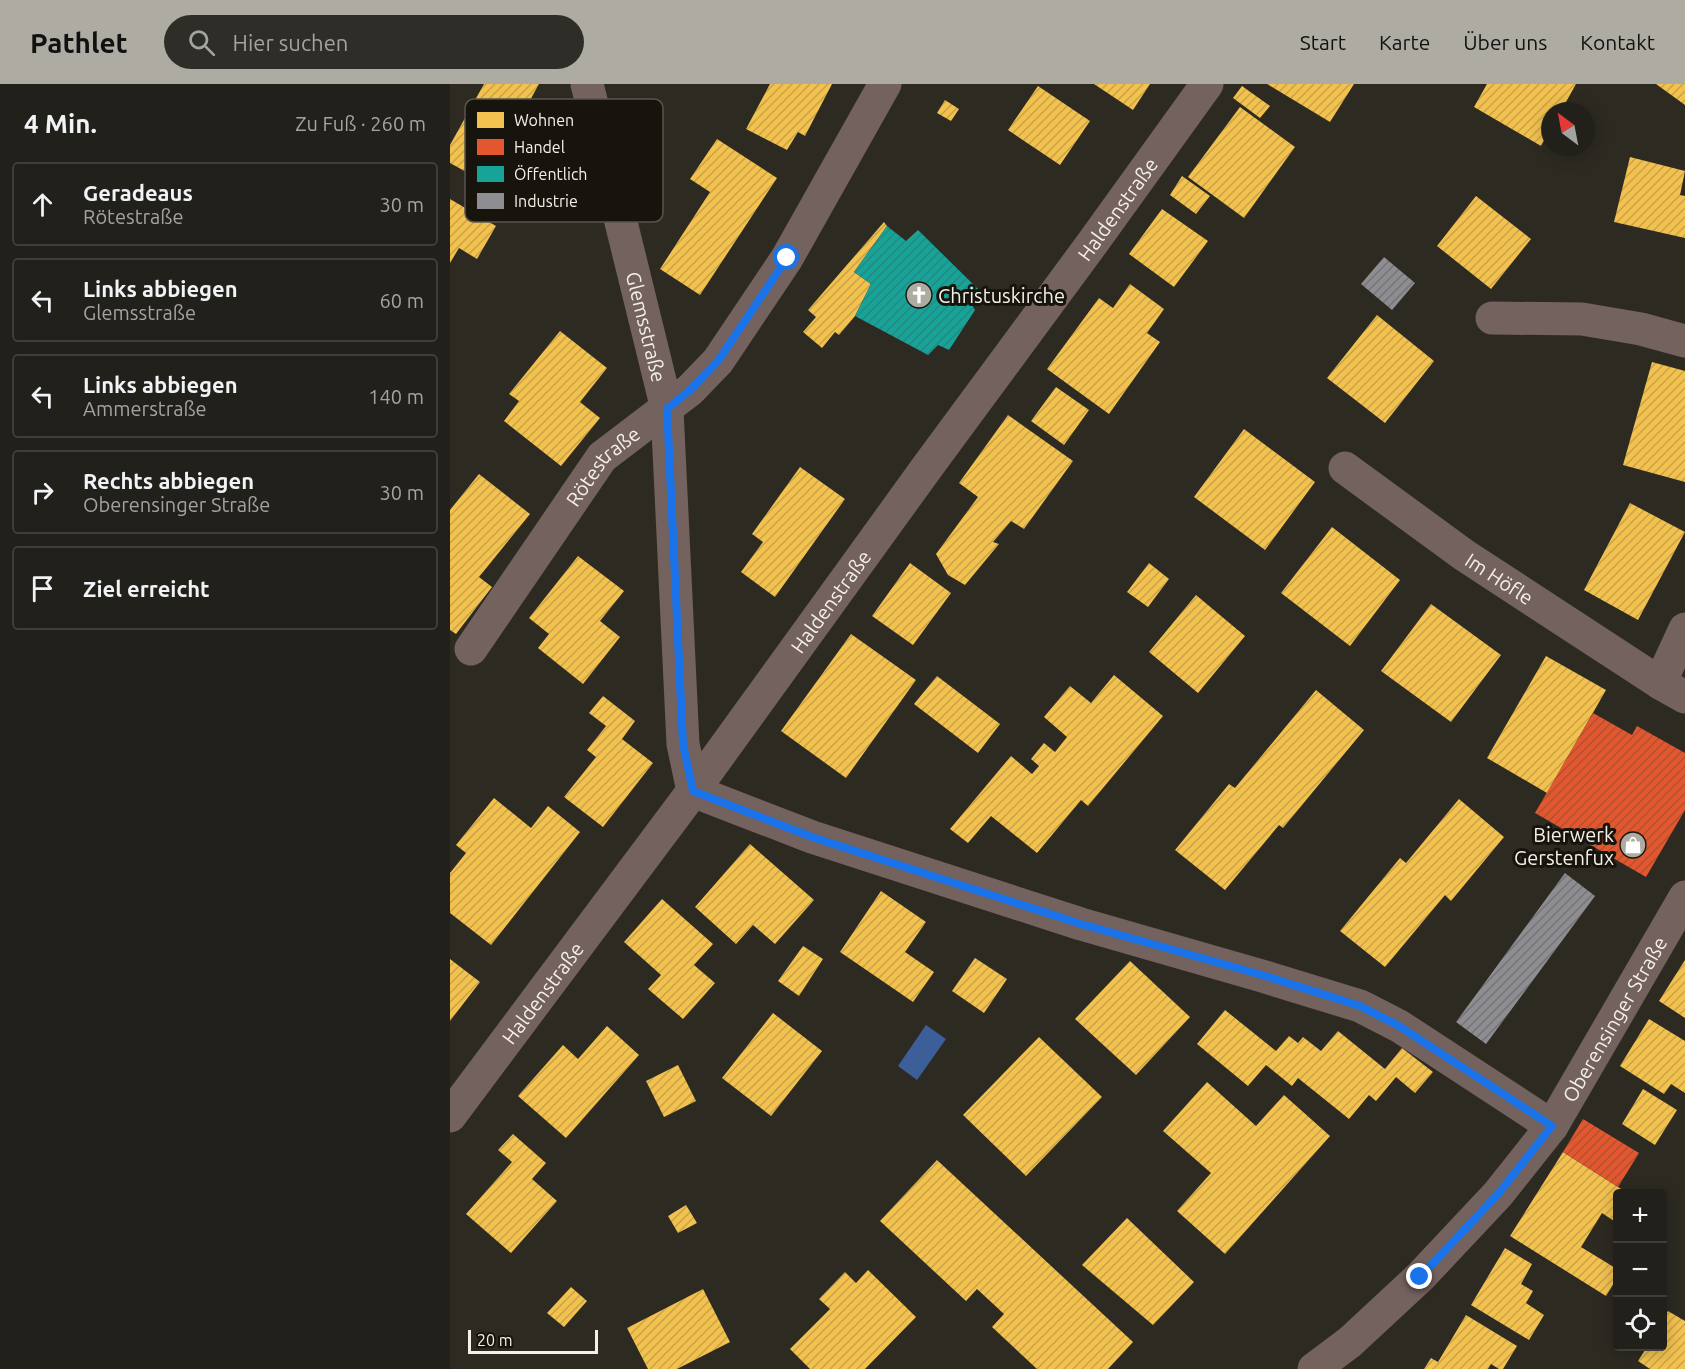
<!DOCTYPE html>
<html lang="de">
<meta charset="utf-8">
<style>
:root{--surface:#22201a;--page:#2e2d27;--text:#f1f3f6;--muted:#a2a3a2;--line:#3f3e39;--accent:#aeaba2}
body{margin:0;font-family:Ubuntu,sans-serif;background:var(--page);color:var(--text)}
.controls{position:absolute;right:18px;bottom:18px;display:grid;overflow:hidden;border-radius:6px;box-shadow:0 3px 15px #0003}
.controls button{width:54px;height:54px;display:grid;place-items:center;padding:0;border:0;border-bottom:2px solid var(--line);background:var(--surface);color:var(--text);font:30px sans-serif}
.compass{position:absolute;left:1091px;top:18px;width:54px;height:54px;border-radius:50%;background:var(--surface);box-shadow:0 3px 15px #0003;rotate:328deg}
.scale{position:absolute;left:18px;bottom:15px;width:130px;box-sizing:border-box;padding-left:6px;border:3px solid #f4f0e7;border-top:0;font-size:16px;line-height:21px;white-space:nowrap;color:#f4f0e7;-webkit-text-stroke:4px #17140e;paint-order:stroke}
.stop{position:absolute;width:18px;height:18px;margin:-14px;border:4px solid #1a73e8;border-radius:50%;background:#fff}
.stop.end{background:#1a73e8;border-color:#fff;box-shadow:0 2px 6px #0008}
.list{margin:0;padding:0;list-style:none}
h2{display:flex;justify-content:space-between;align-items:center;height:78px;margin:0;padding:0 24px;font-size:26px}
h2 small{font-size:20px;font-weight:400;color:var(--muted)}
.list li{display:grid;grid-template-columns:39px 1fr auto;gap:18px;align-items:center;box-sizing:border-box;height:84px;margin:0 12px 12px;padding:0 12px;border:2px solid var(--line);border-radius:6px}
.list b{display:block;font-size:22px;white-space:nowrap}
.list p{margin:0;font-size:20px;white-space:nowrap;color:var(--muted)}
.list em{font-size:20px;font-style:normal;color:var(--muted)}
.icon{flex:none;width:33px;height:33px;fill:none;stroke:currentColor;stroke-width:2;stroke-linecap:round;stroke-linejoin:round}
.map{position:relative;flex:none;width:1235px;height:1285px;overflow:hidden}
header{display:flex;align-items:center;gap:36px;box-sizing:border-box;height:84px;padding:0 30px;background:var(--accent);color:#111}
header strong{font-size:28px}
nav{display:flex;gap:33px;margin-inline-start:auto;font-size:21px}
.search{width:420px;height:54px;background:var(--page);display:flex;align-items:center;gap:15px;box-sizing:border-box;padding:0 21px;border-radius:33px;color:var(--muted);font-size:22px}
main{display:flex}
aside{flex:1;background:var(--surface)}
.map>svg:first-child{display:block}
</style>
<header>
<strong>Pathlet</strong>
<div class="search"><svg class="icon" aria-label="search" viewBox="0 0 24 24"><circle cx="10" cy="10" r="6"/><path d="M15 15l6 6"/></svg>Hier suchen</div>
<nav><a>Start</a><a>Karte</a><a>Über uns</a><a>Kontakt</a></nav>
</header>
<main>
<aside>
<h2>4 Min.<small>Zu Fuß · 260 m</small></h2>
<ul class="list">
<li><svg class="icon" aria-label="ahead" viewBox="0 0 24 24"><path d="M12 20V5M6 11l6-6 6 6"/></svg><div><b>Geradeaus</b><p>Rötestraße</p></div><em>30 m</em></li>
<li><svg class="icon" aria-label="left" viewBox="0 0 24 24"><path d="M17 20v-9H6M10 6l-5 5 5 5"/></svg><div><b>Links abbiegen</b><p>Glemsstraße</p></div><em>60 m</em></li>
<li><svg class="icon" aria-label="left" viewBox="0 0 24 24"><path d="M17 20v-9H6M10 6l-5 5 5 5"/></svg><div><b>Links abbiegen</b><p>Ammerstraße</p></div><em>140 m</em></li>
<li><svg class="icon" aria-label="right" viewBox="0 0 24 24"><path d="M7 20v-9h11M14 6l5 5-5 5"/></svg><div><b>Rechts abbiegen</b><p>Oberensinger Straße</p></div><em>30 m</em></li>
<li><svg class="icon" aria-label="arrive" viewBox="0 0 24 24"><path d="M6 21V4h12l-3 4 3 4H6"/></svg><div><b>Ziel erreicht</b></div></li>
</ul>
</aside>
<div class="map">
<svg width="1235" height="1285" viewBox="0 0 1235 1285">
<defs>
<pattern id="homes-hatch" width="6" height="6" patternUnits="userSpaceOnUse" patternTransform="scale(1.5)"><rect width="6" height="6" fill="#f2c14e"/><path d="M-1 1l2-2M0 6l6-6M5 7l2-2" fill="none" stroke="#c8a34c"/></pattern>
<pattern id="shops-hatch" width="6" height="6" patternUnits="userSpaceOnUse" patternTransform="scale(1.5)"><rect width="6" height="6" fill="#e4572e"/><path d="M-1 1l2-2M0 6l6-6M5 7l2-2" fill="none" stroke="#ae5236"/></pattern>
<pattern id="public-hatch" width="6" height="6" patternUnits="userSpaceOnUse" patternTransform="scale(1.5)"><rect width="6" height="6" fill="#17a398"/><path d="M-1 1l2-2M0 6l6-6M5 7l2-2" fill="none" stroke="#26887f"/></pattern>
<pattern id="industry-hatch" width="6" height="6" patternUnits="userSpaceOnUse" patternTransform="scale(1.5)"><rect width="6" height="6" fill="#8d8d92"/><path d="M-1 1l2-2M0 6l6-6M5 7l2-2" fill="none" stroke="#757577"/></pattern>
</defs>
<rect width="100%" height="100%" fill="#2d2a22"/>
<path fill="#3d5f99" d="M476,941l20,14 -29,41 -19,-14z"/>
<path fill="url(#homes-hatch)" d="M34,0h55l-21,38 21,12 -33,60 -56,-31v-18z
M320,0h62l-27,52 -7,-4 -11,18 -41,-21z
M644,0h56l-17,26z
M817,0h87l-24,38z
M1037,0h89l-15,27h-11v18l-9,17 -67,-39z
M1206,0h29v21z
M588,2l52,35 -30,44 -52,-35z
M792,2l28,20 -10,12 -27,-20z
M495,16l14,9 -8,12 -14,-8z
M790,23l55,40 -51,71 -56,-41z
M267,55l60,39 -77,117 -40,-26 50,-77 -20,-13z
M1180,73l55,14 -5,24 5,1v42l-71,-16z
M732,92l28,20 -14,18 -26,-19z
M1026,112l55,43 -40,50 -54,-43z
M0,115l46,27 -19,33 -18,-11 -9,15z
M712,125l46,32 -34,46 -45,-33z
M434,138l3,4 -33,46 17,12 -16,32 -16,19 -4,-3 -13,16 -19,-16 13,-15 -8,-7z
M680,200l34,25 -17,24 13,9 -51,72 -62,-45 52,-71 14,10z
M927,231l57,46 -49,62 -58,-45z
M110,247l47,37 -27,34 20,16 -39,48 -57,-45 15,-20 -10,-7z
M1202,278l33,9v111l-62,-17z
M606,303l33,23 -25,35 -33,-24z
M558,331l65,46 -49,68 -13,-8 -18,21 6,2 -34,41 -17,-10 -12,-21 42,-57 -19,-14z
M794,345l71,53 -50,68 -71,-53z
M350,383l45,32 -70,98 -34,-25 22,-30 -11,-8z
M29,390l51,40 -51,63 13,10 -36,47 -6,-4v-120z
M1180,419l55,29 -47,88 -54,-30z
M882,443l68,53 -50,66 -69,-53z
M128,472l46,35 -24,30 20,16 -37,47 -45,-36 11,-14 -20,-16z
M460,479l41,30 -38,52 -41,-29z
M699,479l20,16 -21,28 -21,-15z
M746,511l49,41 -47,57 -49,-41z
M981,520l70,51 -50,67 -70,-51z
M401,550l65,46 -70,98 -65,-47z
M1096,572l60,34 -59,103 -60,-35z
M664,591l49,41 -75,90 -7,-6 -44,53 -46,-37 -23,27 -18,-14 61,-73 21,18 7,-8 -8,-7 13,-16 11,9 12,-15 -23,-20 26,-31 21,17z
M487,592l63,48 -22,29 -64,-49z
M866,606l48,40 -81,98 -4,-3 -54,65 -50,-40 54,-66 6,4z
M153,612l32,25 -13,18 31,24 -50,64 -39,-30 32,-40 -9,-7 19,-24 -17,-13z
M44,714l37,30 17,-22 32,26 -89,113 -41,-32v-40l16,-20 -10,-8z
M1009,715l45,38 -53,64 -6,-6 -60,72 -45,-36 60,-73 6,5z
M300,760l64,56 -39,44 -22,-19 -17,19 -41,-37z
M431,807l45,31 -21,30 29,20 -21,30 -73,-50z
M212,815l51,45 -19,21 21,18 -32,36 -35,-30 13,-14 -37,-33z
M353,862l20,13 -24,37 -21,-15z
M525,874l32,21 -23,34 -32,-22z
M0,875l30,23 -30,39z
M1235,876v58l-26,-17z
M680,877l60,56 -54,58 -61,-56z
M775,926l51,41 13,-15 9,7 5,-6 18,14 17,-20 47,38 17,-21 31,24 -18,21 -19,-16 -20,24 -7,-6 -20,24 -51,-41 -6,8 -26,-21 -18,21 -51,-42z
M323,929l49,38 -51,65 -49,-38z
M1199,935l36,22v52l-14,-9 -7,10 -44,-28z
M157,942l32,29 -73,83 -48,-42 45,-51 15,14z
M589,953l63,60 -76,79 -63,-61z
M228,981l18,36 -32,16 -18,-36z
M757,998l49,44 28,-31 46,41 -105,118 -48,-43 34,-38 -48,-42z
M1193,1005l34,21 -22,35 -33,-21z
M63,1050l33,29 -14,16 25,22 -46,52 -45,-39 46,-52 -14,-12z
M1113,1068l66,42h-12v29l-15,-10 -21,34 36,22v9l-11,18 -96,-60z
M487,1076l196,182 -25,27h-71l-45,-42 12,-13 -27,-25 -11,12 -86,-80z
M236,1121l11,18 -19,10 -10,-17z
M677,1134l67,64 -41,43 -71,-60z
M1055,1164l27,16 -11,20 12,7 -7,12 18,12 -15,25 -58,-35z
M418,1186l48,47 -51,52h-55l-20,-20 40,-40 -11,-10 26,-27 11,11z
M121,1203l16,14 -23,26 -17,-14z
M253,1205l27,53 -53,27h-29l-21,-41z
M1218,1227l17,10v48h-35l-12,-8 9,-14 15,-1v-26z
M1016,1231l51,31 -14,23h-4l-8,-5 -3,5h-64l7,-11 7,4z"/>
<path fill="url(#shops-hatch)" d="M1143,629l39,22 5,-9 48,27v57l-39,67 -111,-64z
M1133,1035l56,34 -21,34 -55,-35z"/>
<path fill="url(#public-hatch)" d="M437,142l19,15 12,-11 60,59 -9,11 6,10 -26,40 -11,-5 -10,10 -73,-39 16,-32 -17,-12z"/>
<path fill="url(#industry-hatch)" d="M934,173l31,26 -23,27 -31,-26z
M1115,789l30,23 -109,148 -30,-22z"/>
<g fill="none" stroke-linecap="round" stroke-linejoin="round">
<g stroke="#73625e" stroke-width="33">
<path id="s1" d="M137,0l80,325 16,335 10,47 119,46 269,87 181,52 98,30 39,20 153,100"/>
<path d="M1042,234l90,1 59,10 44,12"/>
<path id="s2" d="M895,384l119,87 196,128 25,14"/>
<path id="s3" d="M21,565l131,-192 88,-67 28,-29 69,-103 98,-174"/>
<path d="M1210,599l25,-54"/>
<path id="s4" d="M0,1032l243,-325 235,-325 163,-221 116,-161"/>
<path id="s5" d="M864,1285l36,-27 70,-65 78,-83 54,-68 133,-229"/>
</g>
</g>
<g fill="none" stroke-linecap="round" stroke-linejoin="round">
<path stroke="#1a73e8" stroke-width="8" d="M337,174l-69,103 -28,29 -23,19 16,335 10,47 119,46 269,87 181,51 98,31 39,20 153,100 -54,68 -78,83"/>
</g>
<defs>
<symbol id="church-disc" viewBox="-11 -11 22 22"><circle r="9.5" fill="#aeaba2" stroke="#17140e"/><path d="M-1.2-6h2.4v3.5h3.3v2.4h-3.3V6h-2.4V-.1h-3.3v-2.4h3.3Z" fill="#fff"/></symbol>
<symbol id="shop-disc" viewBox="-11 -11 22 22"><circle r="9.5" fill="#aeaba2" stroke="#17140e"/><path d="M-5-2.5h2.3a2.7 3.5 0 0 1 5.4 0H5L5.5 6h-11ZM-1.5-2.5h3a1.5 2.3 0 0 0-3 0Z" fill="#fff"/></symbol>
</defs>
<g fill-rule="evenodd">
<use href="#church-disc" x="454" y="196" width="30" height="30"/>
<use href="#shop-disc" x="1168" y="746" width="30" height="30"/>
</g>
<g text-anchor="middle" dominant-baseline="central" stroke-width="6" stroke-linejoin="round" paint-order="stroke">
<g font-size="20" fill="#f4f0e7" stroke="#17140e">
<text stroke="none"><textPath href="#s4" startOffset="1126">Haldenstraße</textPath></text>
<text stroke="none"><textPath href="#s1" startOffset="250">Glemsstraße</textPath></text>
<text stroke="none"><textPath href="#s3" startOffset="226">Rötestraße</textPath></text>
<text stroke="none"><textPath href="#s2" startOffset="190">Im Höfle</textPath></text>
<text stroke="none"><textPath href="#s4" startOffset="640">Haldenstraße</textPath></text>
<text stroke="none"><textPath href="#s4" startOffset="154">Haldenstraße</textPath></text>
<text stroke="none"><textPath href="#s5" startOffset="465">Oberensinger Straße</textPath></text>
</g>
<g font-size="20" fill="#f4f0e7" stroke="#17140e" text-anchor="start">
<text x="488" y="211">Christuskirche</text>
<text x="1164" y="750" text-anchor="end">Bierwerk<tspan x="1164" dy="23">Gerstenfux</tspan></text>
</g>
</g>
<rect x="15" y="15" width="198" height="123" rx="9" fill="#17140e" stroke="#59564f" stroke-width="1.5"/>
<rect x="27" y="28" width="27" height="16" fill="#f2c14e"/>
<rect x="27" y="55" width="27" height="16" fill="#e4572e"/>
<rect x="27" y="82" width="27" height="16" fill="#17a398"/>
<rect x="27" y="109" width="27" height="16" fill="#8d8d92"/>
<g font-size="16" fill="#f4f0e7">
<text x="64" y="42">Wohnen</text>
<text x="64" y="69">Handel</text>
<text x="64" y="96">Öffentlich</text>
<text x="64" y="123">Industrie</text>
</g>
</svg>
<div class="controls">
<button>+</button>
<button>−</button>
<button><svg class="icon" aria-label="locate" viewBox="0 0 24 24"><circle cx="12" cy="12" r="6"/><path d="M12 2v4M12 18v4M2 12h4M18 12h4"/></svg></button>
</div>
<svg class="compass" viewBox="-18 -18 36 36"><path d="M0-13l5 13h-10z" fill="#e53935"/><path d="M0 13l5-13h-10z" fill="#a2a3a2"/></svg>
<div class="scale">20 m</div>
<div class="stop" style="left:337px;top:174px"></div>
<div class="stop end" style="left:970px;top:1193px"></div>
</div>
</main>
